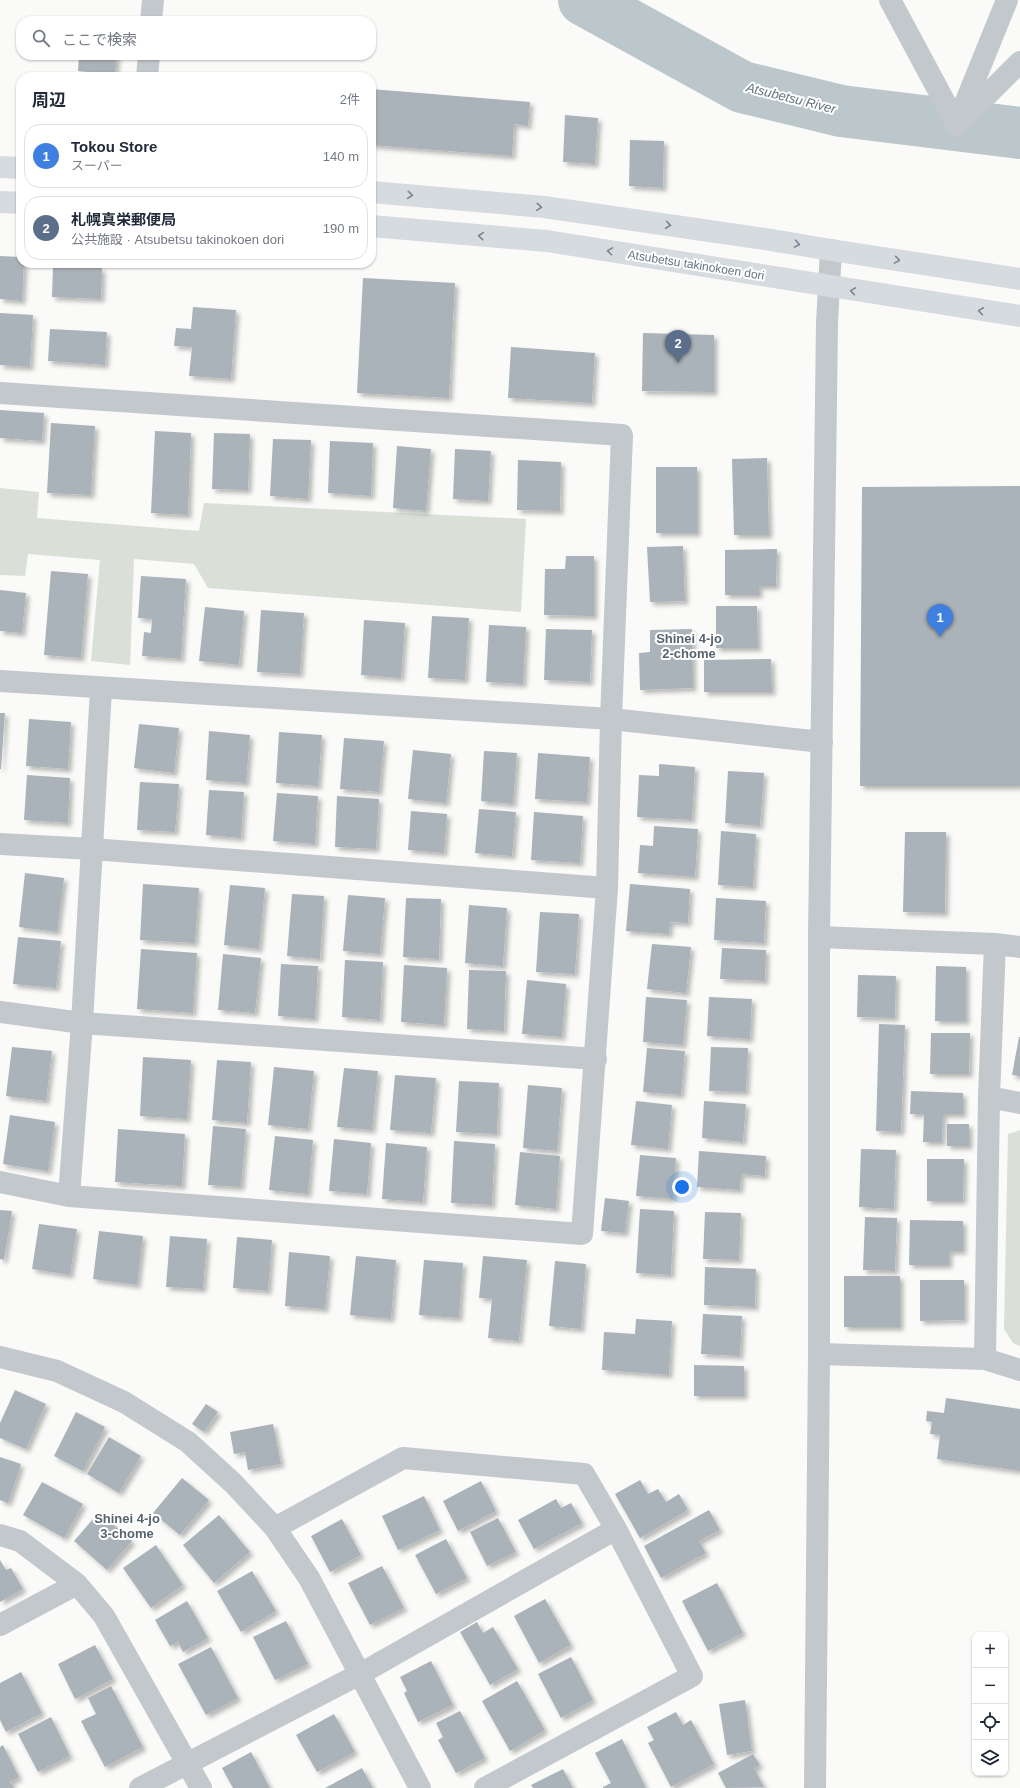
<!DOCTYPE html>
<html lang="ja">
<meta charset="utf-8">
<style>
:root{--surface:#fff;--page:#f6f6f7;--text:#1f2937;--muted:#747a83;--line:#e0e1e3;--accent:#e4572e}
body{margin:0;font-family:Helvetica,"Noto Sans JP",sans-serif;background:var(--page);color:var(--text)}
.controls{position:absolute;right:12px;bottom:12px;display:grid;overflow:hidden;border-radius:8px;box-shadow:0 1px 3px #0004}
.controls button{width:36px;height:36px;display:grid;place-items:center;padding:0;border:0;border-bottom:1px solid var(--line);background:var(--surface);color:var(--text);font:20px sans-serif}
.you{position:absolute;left:682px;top:1187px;width:14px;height:14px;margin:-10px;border:3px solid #fff;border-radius:50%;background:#1a73e8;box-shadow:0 0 0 6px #1a73e833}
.badge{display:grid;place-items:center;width:26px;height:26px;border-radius:50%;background:var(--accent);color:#fff;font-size:13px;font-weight:700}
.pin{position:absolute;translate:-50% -33px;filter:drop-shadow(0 1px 2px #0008)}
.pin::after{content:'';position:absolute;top:21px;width:14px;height:12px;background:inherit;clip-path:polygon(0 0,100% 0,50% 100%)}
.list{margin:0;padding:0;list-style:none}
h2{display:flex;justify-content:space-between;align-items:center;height:52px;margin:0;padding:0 16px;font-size:17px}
h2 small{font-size:13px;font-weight:400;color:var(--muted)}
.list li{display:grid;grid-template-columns:26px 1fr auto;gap:12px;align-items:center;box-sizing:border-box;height:64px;margin:0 8px 8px;padding:0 8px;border:1px solid var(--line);border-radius:16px}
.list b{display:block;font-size:15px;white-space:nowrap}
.list p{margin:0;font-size:13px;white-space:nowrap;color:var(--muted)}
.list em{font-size:13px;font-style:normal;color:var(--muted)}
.icon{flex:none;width:22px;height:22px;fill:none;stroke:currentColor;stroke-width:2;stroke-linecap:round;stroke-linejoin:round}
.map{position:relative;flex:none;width:1020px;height:1788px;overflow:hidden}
.search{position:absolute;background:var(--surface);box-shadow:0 1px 3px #0004;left:16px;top:16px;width:360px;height:44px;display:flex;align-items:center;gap:10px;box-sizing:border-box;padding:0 14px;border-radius:16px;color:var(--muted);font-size:15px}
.panel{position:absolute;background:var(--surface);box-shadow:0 1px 3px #0004;left:16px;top:72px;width:360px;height:196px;border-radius:16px}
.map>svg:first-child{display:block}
</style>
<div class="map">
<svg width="1020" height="1788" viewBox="0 0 1020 1788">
<defs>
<filter id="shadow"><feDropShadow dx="3.5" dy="3.5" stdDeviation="2" flood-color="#0004"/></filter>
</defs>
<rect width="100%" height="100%" fill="#fafaf8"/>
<path fill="#dadfd7" d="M0,488l39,4 -2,26 162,13 5,-28 322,16 -5,93 -313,-24 -14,-24 -60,-5 -4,106 -39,-4 9,-101 -72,-6 -3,22 -25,-1z
M1020,1130v216l-7,-3 -9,-14 4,-195z"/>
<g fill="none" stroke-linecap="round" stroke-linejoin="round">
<path stroke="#bbc7cb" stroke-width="52" d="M584,0l158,87 99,24 179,22"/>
</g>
<path fill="#aab3b9" filter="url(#shadow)" d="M82,18l28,2v1h-28z
M79,55h38l-2,19 -37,-3z
M371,89l159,13 -2,24 -14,-2 -2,32 -141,-11z
M565,115l33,3 -3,46 -32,-2z
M630,140l34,1 -1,47 -34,-2z
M0,256l21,1v6h3l-2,38 -22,-2z
M53,266l49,2 -1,31 -49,-2z
M363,278l92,5 -6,115 -92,-5z
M193,307l43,3 -5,69 -42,-3 3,-29 -18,-1 2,-18 15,1z
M0,313l33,2 -3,52 -30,-2z
M50,329l57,3 -2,33 -57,-4z
M643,333l71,2v57l-72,-1z
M511,347l84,6 -3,50 -84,-5z
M0,410l44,3 -2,28 -42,-3z
M51,423l44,3 -4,69 -44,-2z
M155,431l36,2 -3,82 -37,-2z
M214,433l36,1 -2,56 -36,-1z
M273,439l38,1 -3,59 -38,-3z
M330,441l43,2 -2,53 -43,-3z
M397,446l34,3 -5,62 -33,-3z
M455,449l36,2 -3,50 -35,-2z
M767,458l2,77h-35l-2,-76z
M518,460l43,2 -1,49 -43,-1z
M656,467h41v66h-41z
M1020,486v300h-160l2,-299z
M683,546l2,55 -35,1 -3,-55z
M777,549l-1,37h-17v9h-34v-45z
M566,556h28v60l-50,-1 1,-46h20z
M51,571l37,3 -7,84 -37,-3z
M141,576l45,3 -5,80 -39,-3 2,-24 7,1 1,-14 -14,-1z
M0,590l26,3 -4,40 -22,-2z
M716,606h41l1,42h-42z
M205,607l39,4 -5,54 -40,-4z
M261,610l43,3 -4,61 -43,-2z
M432,616l37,2 -4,62 -37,-2z
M364,620l41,3 -4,55 -40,-3z
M489,625l37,2 -3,57 -37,-2z
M546,629l46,1 -2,52 -46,-2z
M692,629l1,59 -53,2 -1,-37 11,-1v-22z
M771,659l1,33h-68v-32z
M0,713h5l-4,56h-1z
M29,719l42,3 -3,47 -42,-3z
M139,724l40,4 -5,45 -40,-5z
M209,731l41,4 -4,48 -40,-3z
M279,732l43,3 -4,51 -42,-3z
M344,738l40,3 -5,51 -39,-3z
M413,750l38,4 -5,49 -38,-4z
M484,751l33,2 -4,51 -32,-3z
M538,753l52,4 -3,45 -52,-3z
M659,764l36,3 -3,53 -55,-3 2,-42 20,1z
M728,771l36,2 -4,53 -35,-3z
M27,775l43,3 -2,45 -44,-3z
M140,782l39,2 -4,48 -38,-2z
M209,790l35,2 -3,46 -35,-3z
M277,793l41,3 -3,48 -42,-3z
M337,796l42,3 -3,50 -41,-2z
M479,809l37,3 -4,44 -37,-3z
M411,811l36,3 -3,39 -36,-3z
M534,812l49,4 -3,47 -49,-3z
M654,826l44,3 -3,48 -57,-4 2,-28 13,1z
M721,831l35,3 -3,53 -35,-2z
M905,832h41l-1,81 -42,-1z
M25,873l39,5 -7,54 -38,-5z
M143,884l56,4 -4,55 -55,-3z
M630,884l60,5 -2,34 -18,-1 -1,12 -43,-3z
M230,885l35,3 -6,61 -35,-4z
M292,894l32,2 -4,63 -33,-3z
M348,895l37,3 -5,56 -37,-3z
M406,898l35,1 -2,60 -36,-2z
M716,898l50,3 -2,42 -50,-3z
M469,905l38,3 -4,58 -38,-3z
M540,912l39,2 -4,60 -39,-2z
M18,937l43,4 -5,47 -43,-4z
M652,944l39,3 -5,46 -39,-4z
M722,948l44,2 -1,31 -45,-2z
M141,949l56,4 -4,60 -56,-4z
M223,954l38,4 -6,55 -37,-3z
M345,960l38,2 -3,58 -38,-3z
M281,964l37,2 -3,53 -37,-3z
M404,965l43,3 -3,57 -43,-3z
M936,966l30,1v54h-31z
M469,970l37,1 -2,60 -37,-2z
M858,975l38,1 -1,42 -38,-1z
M527,980l39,4 -4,53 -40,-3z
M646,997l41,3 -4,45 -40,-3z
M709,997l43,2 -2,40 -43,-3z
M879,1024l26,1 -4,107 -25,-1z
M931,1033h39l-1,41h-39z
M1019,1037h1v39l-8,-1z
M12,1047l40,4 -6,50 -40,-5z
M711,1047l37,1 -2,44 -37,-1z
M647,1048l38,3 -4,44 -38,-3z
M143,1057l48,3 -4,59 -47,-3z
M217,1060l34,2 -4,61 -35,-3z
M274,1067l40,4 -6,58 -40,-4z
M344,1068l34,3 -6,59 -35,-3z
M395,1075l41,3 -5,55 -41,-3z
M459,1081l40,2 -2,51 -41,-2z
M528,1085l34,3 -5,63 -34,-3z
M911,1091l52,2v21h-20l-1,28h-19l1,-28h-14z
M636,1101l36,4 -4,44 -37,-4z
M704,1101l42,3 -3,38 -41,-4z
M10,1115l45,7 -7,49 -45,-7z
M947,1124h22v22h-22z
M213,1126l33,3 -5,58 -33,-2z
M118,1129l67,5 -3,52 -67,-4z
M275,1136l38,4 -5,54 -39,-4z
M334,1139l37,4 -4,51 -38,-3z
M454,1141l41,3 -3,61 -41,-2z
M386,1143l41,4 -4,55 -41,-3z
M861,1149l35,1 -2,59 -35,-2z
M699,1151l67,5 -1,20 -24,-2 -1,16 -43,-3z
M520,1152l40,4 -4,53 -41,-4z
M640,1155l36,3 -3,41 -37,-3z
M927,1159h37l-1,42h-36z
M605,1198l24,3 -4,32 -24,-2z
M640,1209l34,2 -3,64 -35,-2z
M0,1210l12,1 -8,49 -4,-1z
M705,1212l36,1 -2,47 -36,-1z
M865,1217l32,1 -2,53 -32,-1z
M910,1220l53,1v30h-14v14h-40z
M39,1224l38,5 -7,46 -38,-6z
M99,1231l44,5 -6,49 -44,-6z
M170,1236l37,3 -4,50 -37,-2z
M237,1237l35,3 -4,51 -35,-3z
M289,1252l41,4 -5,53 -40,-3z
M356,1256l40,4 -5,59 -41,-4z
M483,1256l44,4 -8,81 -31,-3 4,-39 -13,-1z
M424,1260l39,3 -4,55 -40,-3z
M555,1261l31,3 -5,65 -32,-3z
M705,1267l51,2 -1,38 -51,-2z
M844,1276h56v51h-56z
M920,1280h44v40l-44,1z
M703,1314l39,2 -2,40 -39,-2z
M636,1319l36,2 -3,54 -67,-5 2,-38 31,2z
M694,1365l50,1v30h-50z
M15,1390l31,14 -20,45 -26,-11v-15z
M946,1398l74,11v62l-83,-12 3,-24 -10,-1 2,-12 -6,-1 1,-10 17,2z
M206,1404l12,8 -14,20 -12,-8z
M76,1412l29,15 -22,44 -29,-15z
M273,1424l8,40 -33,6 -3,-18 -11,2 -4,-22z
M109,1437l32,19 -22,37 -32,-19z
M0,1457l21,7 -13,39 -8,-3z
M182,1478l27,22 -29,35 -27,-22z
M640,1480l8,14 10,-5 8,13 13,-8 9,16 -48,28 -25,-44z
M481,1481l15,30 -38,20 -15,-30z
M42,1482l41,22 -19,34 -41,-23z
M424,1496l16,34 -42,20 -16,-34z
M556,1499l5,9 10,-5 11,20 -48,26 -16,-29z
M709,1510l11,20 -21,11 7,12 -45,25 -17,-32z
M99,1512l33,29 -25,29 -33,-29z
M219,1515l31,37 -36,31 -31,-38z
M498,1518l18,34 -29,14 -17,-34z
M342,1519l19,36 -31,17 -19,-36z
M446,1539l21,39 -31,16 -21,-39z
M156,1545l27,40 -32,23 -28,-40z
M0,1560l6,10 5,-2 12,21 -23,13z
M382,1566l22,42 -34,17 -22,-42z
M252,1571l24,40 -35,21 -24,-41z
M717,1583l26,50 -35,18 -26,-50z
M545,1599l26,46 -32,18 -25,-47z
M187,1601l21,37 -25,14 -5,-10 -8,4 -15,-26z
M286,1621l22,43 -33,16 -22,-43z
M477,1622l6,11 10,-6 25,42 -28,16 -30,-53z
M95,1645l18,34 -38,20 -17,-35z
M211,1647l27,51 -32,17 -28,-51z
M571,1657l22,43 -32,18 -23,-44z
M431,1661l22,44 -35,17 -14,-29 3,-2 -7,-14z
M21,1672l21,41 -36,19 -6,-12v-37z
M517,1681l28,49 -35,21 -28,-50z
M111,1686l32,61 -38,20 -24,-46 15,-7 -8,-16z
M745,1700l7,51 -25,4 -8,-51z
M460,1711l25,47 -29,15 -18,-33 5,-3 -7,-14z
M676,1712l7,13 8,-5 23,44 -43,23 -23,-44 6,-3 -7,-13z
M334,1714l21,38 -38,20 -21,-37z
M51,1717l19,39 -32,16 -20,-38z
M622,1739l24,49h-43v-1l8,-4 -16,-30z
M3,1745l16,32 -9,5 4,6h-14v-41z
M251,1752l19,36h-37l-11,-20z
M753,1754l7,11 -6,3 10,19 -38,1 -8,-15z
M362,1768l11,20h-48z
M563,1769l10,19h-40l-2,-3z"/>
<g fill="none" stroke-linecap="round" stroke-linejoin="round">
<path stroke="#c3c8cc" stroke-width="22" d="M890,0l67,125 63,-63
M151,21l2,-21
M147,77l2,-22
M960,116l47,-116
M0,393l622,42 -11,284 -4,169 -25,346 -513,-38 -69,-14
M0,681l611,38 211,23
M0,844l92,5 515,39
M819,937l176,7 25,3
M0,1012l82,11 514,36
M989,1097l31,6
M69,1196l13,-173 19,-334
M819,1354l166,5 35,11
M0,1357l57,14 67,31 64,40 45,41 42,45 34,50 111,210
M985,1359l4,-262 6,-153
M275,1528l128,-70 181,16 32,55 76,147 -207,112
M0,1535l20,6 57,43 27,32 97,172
M0,1625l77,-41
M140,1788l220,-114 256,-145"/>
<path stroke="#c3c8cc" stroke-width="22" d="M815,1788l4,-434v-417l8,-614 4,-73"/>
<path stroke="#d6dbdf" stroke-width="22" d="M0,167l21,1
M371,192l173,15 221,32 66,11 189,29
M0,202l21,1
M371,226l176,15 473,75"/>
</g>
<defs><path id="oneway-chevron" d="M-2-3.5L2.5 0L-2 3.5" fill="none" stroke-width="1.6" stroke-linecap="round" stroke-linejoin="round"/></defs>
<g stroke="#768591">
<use href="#oneway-chevron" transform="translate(410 195) rotate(5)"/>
<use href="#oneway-chevron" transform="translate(539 207) rotate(5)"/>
<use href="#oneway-chevron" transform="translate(668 225) rotate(8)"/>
<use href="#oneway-chevron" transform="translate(481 236) rotate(-175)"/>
<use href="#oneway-chevron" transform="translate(797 244) rotate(10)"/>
<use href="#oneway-chevron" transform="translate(610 251) rotate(-171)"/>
<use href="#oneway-chevron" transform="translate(897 260) rotate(9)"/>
<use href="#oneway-chevron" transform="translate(853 291) rotate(-171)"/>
<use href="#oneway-chevron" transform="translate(981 311) rotate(-172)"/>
</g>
<g text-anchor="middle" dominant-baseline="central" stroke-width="4" stroke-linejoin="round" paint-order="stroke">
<g font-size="12" fill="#657683" stroke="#fff">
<text transform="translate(696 265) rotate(9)">Atsubetsu takinokoen dori</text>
</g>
<g font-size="13" font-style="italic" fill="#60757c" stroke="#fff">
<text transform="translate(791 98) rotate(14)">Atsubetsu River</text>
</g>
<g font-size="13" font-weight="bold" fill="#57646e" stroke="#fff">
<text x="689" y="638">Shinei 4-jo<tspan x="689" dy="15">2-chome</tspan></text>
<text x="127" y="1518">Shinei 4-jo<tspan x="127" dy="15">3-chome</tspan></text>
</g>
</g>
</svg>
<div class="controls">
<button>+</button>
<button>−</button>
<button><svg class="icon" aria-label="locate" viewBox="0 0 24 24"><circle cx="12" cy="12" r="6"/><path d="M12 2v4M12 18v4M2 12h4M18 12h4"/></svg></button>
<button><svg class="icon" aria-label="layers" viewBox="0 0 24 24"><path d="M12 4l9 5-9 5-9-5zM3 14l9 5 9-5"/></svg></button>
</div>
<div class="you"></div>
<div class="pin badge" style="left:940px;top:637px;background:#3f7fe0">1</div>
<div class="pin badge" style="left:678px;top:363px;background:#5c6f8a">2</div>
<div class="search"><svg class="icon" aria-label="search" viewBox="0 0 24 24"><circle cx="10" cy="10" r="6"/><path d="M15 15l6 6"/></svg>ここで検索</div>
<section class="panel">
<h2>周辺<small>2件</small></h2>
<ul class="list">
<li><span class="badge" style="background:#3f7fe0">1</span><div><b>Tokou Store</b><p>スーパー</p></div><em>140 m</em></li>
<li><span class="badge" style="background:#5c6f8a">2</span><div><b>札幌真栄郵便局</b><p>公共施設 · Atsubetsu takinokoen dori</p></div><em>190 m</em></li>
</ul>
</section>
</div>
